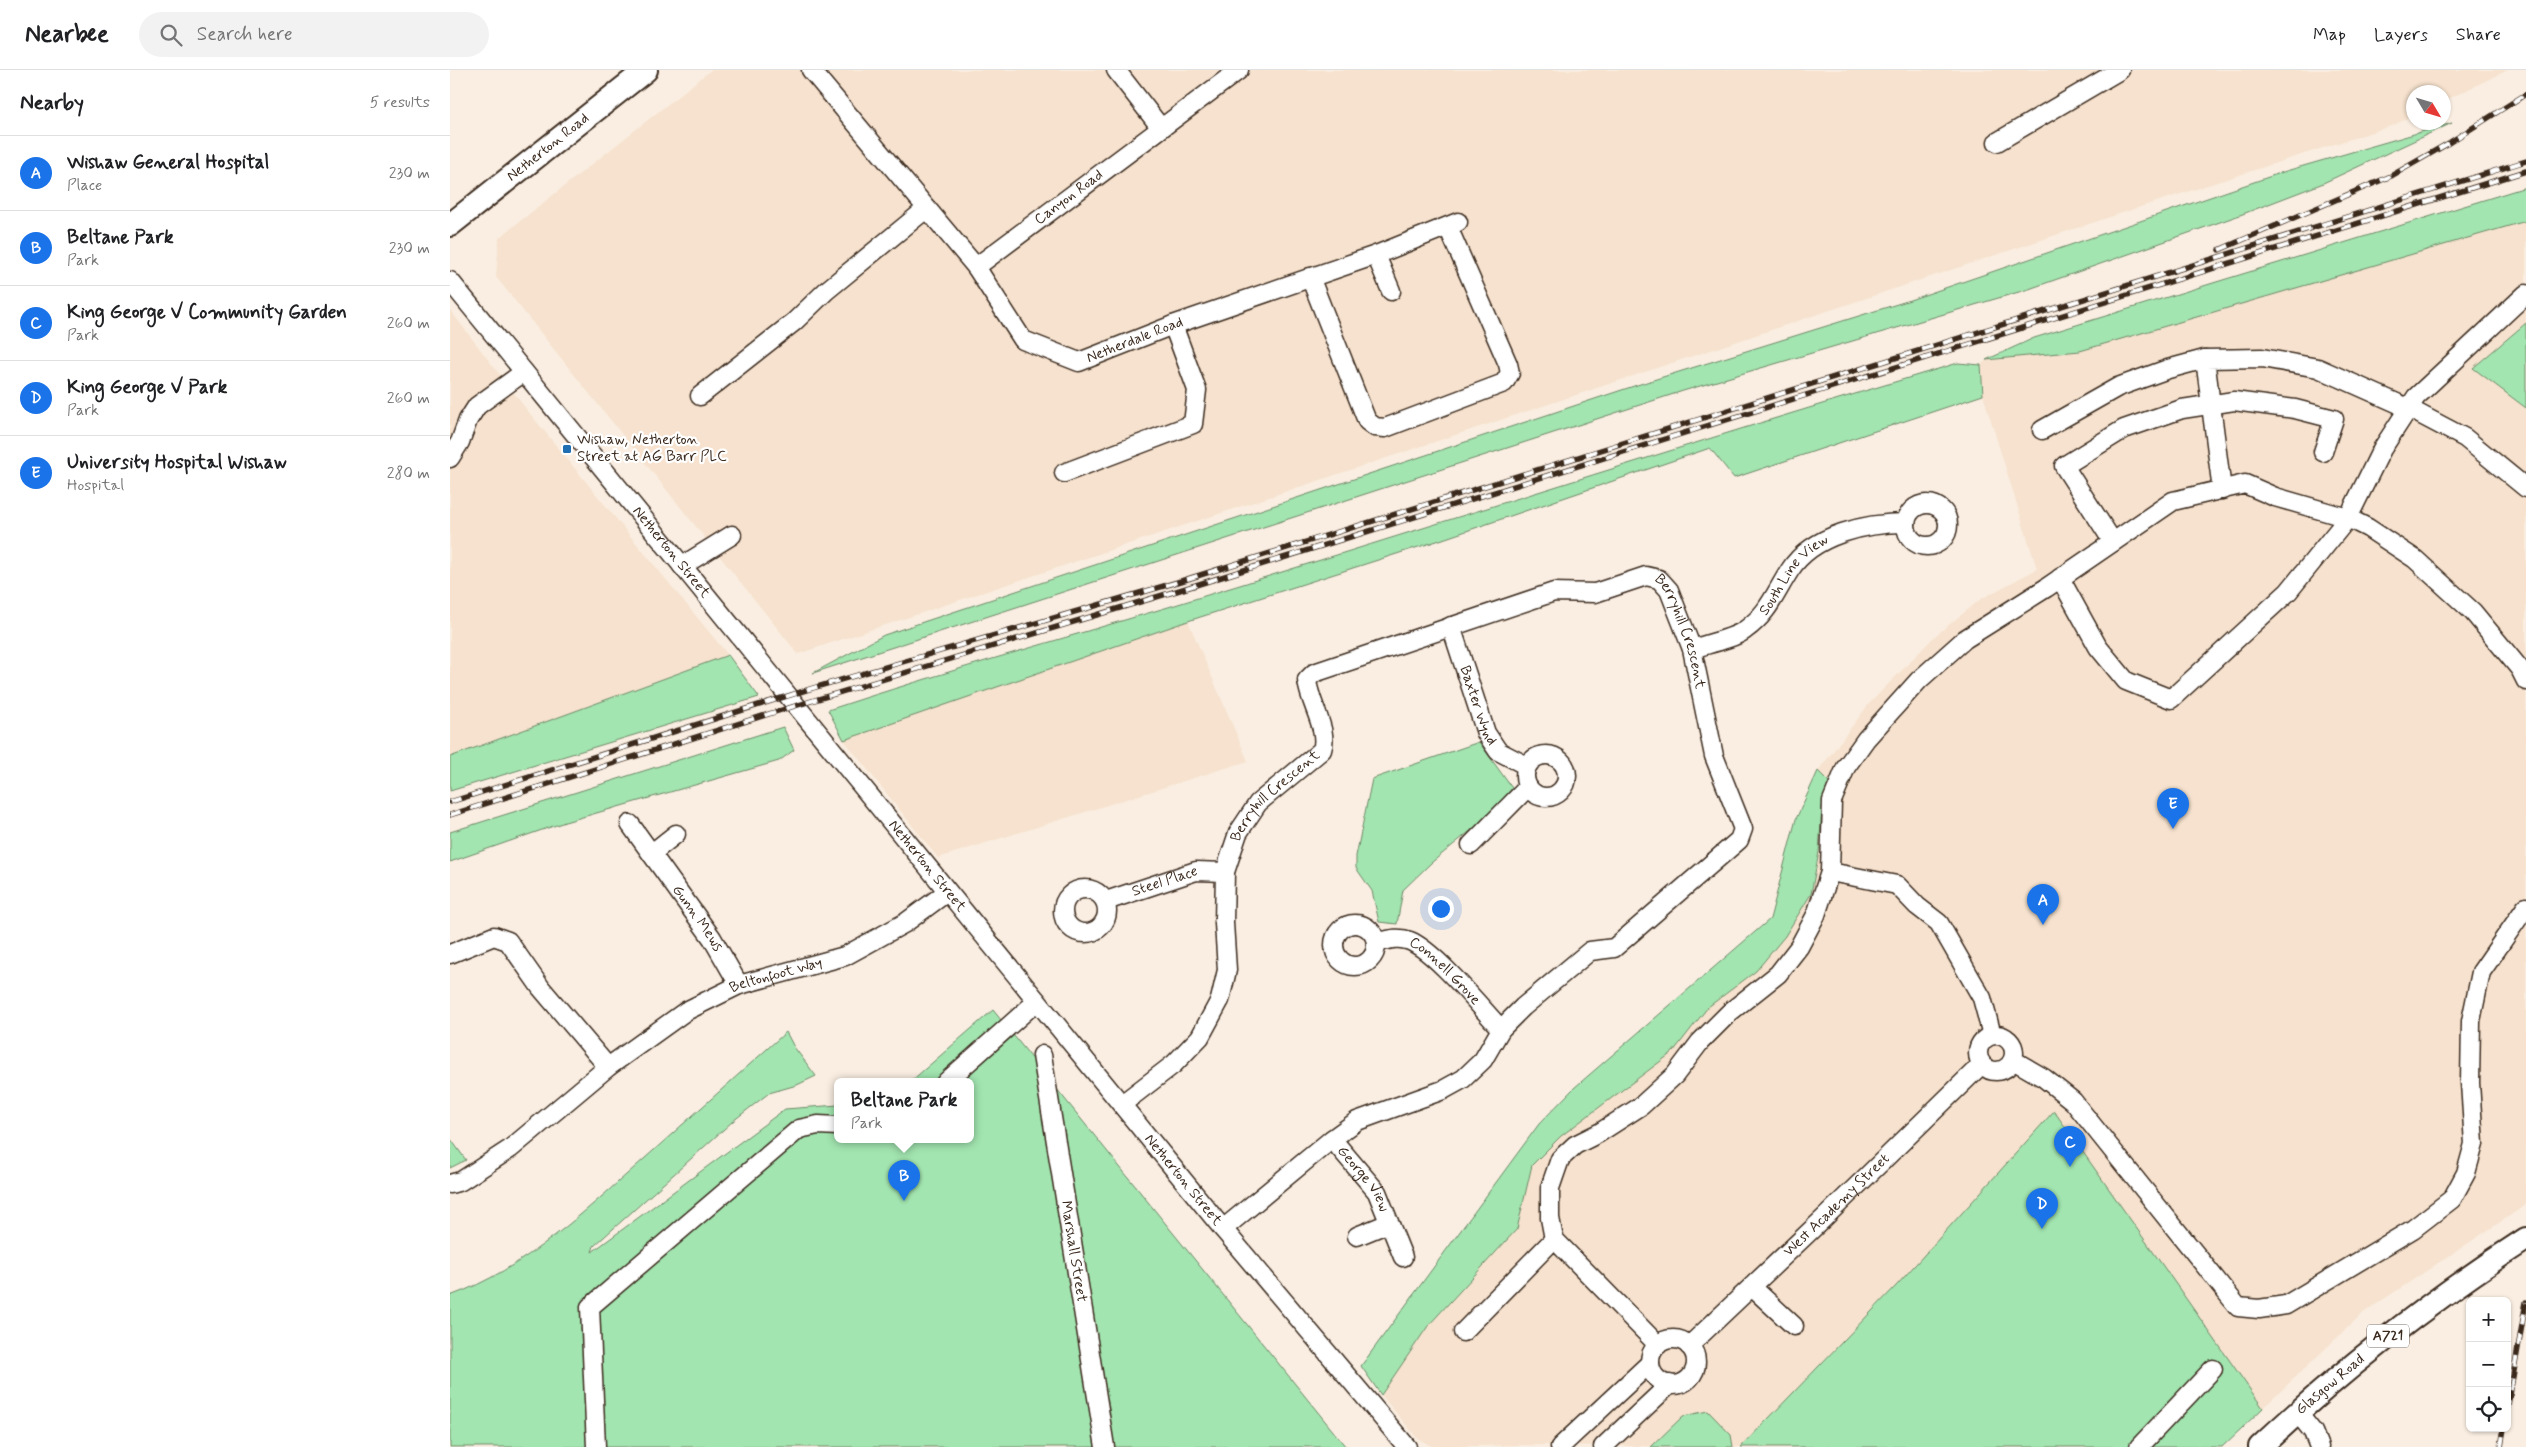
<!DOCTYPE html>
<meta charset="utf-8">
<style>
:root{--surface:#fff;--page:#f2f2f2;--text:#202124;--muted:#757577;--line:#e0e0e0;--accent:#1a73e8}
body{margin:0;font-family:Mynerve,sans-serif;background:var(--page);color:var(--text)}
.controls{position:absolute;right:15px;bottom:15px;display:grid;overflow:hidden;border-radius:8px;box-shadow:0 1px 4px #0004}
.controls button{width:45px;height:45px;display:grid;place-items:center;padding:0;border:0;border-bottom:1px solid var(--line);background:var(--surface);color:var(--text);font:25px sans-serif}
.compass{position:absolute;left:1956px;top:15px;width:45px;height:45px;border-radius:50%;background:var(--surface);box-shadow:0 1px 4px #0004;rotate:128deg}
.you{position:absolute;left:990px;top:838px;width:18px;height:18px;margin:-12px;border:4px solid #fff;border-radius:50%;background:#1a73e8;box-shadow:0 0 0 8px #1a73e833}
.badge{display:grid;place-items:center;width:32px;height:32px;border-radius:50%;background:var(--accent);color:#fff;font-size:16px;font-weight:700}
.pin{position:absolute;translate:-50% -41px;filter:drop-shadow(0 1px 2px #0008)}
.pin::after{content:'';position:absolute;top:26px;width:18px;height:15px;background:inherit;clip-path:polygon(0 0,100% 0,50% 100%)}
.popup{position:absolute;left:384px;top:1008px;width:140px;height:65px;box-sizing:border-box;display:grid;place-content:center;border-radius:8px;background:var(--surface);filter:drop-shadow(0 1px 4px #0005);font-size:16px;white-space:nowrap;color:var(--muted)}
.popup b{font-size:19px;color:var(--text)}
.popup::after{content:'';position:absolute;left:50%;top:100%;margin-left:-10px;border:10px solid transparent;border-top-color:var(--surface)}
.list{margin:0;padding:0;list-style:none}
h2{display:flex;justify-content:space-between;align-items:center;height:65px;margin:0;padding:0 20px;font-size:21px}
h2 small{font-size:16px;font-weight:400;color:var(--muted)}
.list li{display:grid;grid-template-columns:32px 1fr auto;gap:15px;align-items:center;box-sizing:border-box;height:75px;padding:0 20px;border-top:1px solid var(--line)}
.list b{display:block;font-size:19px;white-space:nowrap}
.list p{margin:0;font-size:16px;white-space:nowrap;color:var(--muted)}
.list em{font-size:16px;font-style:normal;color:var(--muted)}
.icon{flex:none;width:28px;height:28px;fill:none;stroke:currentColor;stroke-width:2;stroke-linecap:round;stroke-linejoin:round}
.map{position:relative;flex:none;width:2076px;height:1377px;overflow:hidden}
header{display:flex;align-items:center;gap:30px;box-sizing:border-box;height:70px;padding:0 25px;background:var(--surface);border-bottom:1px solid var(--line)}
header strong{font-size:24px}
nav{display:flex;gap:28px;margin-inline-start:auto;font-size:18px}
.search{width:350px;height:45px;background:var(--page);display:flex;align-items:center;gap:12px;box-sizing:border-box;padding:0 18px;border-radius:28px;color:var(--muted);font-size:19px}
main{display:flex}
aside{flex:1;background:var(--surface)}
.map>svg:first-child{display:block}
</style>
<header>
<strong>Nearbee</strong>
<div class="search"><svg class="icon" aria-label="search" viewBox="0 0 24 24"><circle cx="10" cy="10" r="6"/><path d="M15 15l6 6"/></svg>Search here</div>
<nav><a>Map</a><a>Layers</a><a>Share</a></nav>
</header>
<main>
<aside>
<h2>Nearby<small>5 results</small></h2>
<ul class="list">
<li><span class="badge">A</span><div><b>Wishaw General Hospital</b><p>Place</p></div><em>230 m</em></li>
<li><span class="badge">B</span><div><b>Beltane Park</b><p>Park</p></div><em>230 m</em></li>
<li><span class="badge">C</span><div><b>King George V Community Garden</b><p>Park</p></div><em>260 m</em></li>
<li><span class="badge">D</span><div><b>King George V Park</b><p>Park</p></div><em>260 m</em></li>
<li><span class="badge">E</span><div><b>University Hospital Wishaw</b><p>Hospital</p></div><em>280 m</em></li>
</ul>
</aside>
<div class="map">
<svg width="2076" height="1377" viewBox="0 0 2076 1377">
<rect width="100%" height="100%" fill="#faeee2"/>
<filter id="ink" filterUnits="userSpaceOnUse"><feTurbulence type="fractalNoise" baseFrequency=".02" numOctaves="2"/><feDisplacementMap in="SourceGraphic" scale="10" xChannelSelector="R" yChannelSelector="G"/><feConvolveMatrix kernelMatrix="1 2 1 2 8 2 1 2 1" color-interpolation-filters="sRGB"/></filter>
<g filter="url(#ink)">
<path fill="#f6e2ce" d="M261,0h1797l-64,31v-9h-30l-1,23 -19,10 -266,86 -1330,443 -302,-377 3,-39z
M2076,151v102l-53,45 53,40v797l-163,108 -100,95 -194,-275 -172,152 -156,162 -223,-2 -85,2 -16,-9 -36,-43 47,-69 89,-97 15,-64 29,-29 112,-84 35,-45 48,-36 29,-35 26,-42 8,-42 3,-45 8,-24 -12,-12 51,-67 66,-68 46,-37 56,-30 -54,-174 -2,-30 5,-5 94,-9z
M0,240l77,100 201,245 -278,102z
M738,551l60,140 -310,97 -94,-118z"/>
<path fill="#a2e5b0" stroke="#6e8867" d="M2002,53l-131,61 -81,31 -211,74 -346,102 -870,282 71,-38 753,-250 270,-84 379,-130z
M2076,117v34l-446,130 -94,9 48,-22z
M2076,253v85l-53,-40z
M1508,293l23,2 2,30 -249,83 -24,-30 -276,94 -246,79 -344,119 -16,-30c115,-38 231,-70 347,-105 261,-80 521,-164 783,-242z
M278,585l31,42 -309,94v-34z
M333,657l11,23 -15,11 -214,61 -115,40v-30z
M1029,672l33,46 -21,26 -60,49 -28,27 -6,34 -18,-2 -7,-31 -16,-23v-12l16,-77z
M1368,701l12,12 -8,24 -3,45 -8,42 -26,42 -29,35 -48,36 -35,45 -112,84 -29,29 -15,64 -89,97 -47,69 -20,-29 178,-242 35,-36 196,-169 26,-100z
M543,940l353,437h-896v-151c75,-27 135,-85 194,-137 47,-42 95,-85 142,-127l8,15 22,29 -19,9 -28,8 -36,28 -139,125 -2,6 193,-143 53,-4v35h132v-58h-60z
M1604,1041l209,297 -41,39h-481l156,-162z
M0,1068l16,22 -16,8z
M1258,1341l23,24 2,12h-82l32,-31z"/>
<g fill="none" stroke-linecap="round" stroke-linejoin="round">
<defs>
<g id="minor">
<path id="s1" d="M361,0l165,197 47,73 56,22 94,-37 203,-70 82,-33"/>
<path d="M666,0l45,58"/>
<path d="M1547,72l123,-72"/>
<path d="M926,185l15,36"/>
<path id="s2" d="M526,197l263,-197"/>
<path d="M860,207l57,144 8,6 10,1 119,-45 6,-10 -2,-9 -60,-137"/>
<path id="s3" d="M0,211l773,948 184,218"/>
<path d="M250,326l94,-74 32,-31 100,-82"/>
<path d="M1592,360l76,-43 50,-18 37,-10"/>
<path d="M0,388l10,-16 8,-22 9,-14 47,-34"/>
<path d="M614,403l129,-49 4,-34 -24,-65"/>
<path d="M1772,420l-17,-131 57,-1 56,10 90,40 57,30 61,50"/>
<circle cx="1477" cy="455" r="21"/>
<path d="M1663,472l-49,-76 60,-37 58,-20 52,-8 61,8 39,10 -11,33"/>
<path d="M232,496l50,-31"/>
<path d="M1610,508l38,69 28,34 45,18 117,-107 60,-74 34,-69 34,-52 110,-103"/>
<path id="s4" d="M1001,556l35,107 12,18 29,15"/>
<path id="s5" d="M1242,579c15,-5 41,-10 53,-19 24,-17 30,-37 45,-60 23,-36 77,-47 116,-47"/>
<circle cx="1096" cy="706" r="21"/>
<path id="s6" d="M180,754l82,114 27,47"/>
<path d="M1021,775l57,-58"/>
<path d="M202,783l24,-19"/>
<path d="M1380,802l67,13 20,21 22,17 43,75 10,37"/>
<circle cx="635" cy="841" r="22"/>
<path id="s7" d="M656,831l90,-30 29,1"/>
<circle cx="905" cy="875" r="21"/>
<path id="s8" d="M926,873c12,-3 22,-7 34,-2 26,11 70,66 91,88"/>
<path d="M0,884l44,-18 14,5 33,47 67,79"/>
<circle cx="1546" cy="983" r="18"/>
<path id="s9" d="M592,985l63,392"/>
<path d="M1563,990l31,18 29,23 165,206 21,2 27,-4 127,-76 39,-30 14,-26 8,-29 -4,-61 1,-62 10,-49 45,-65"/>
<path d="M496,1012l91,-81"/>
<path id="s10" d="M672,1034l52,-40 26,-27 20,-37 7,-30 -3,-47 1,-51 13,-39 20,-30 64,-53c7,-21 -13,-47 -15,-70l7,-7 240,-81 41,1 51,-17 13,3 10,11 23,59 22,107 29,73 -4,11 -125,108 -24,3 -67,56 -22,22 -18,31 -20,19 -20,11 -86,31 -25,18 -109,90"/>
<path id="s11" d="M882,1069l45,53 26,65"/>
<path id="s12" d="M0,1114l11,-3 49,-32 98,-82 78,-56 53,-26 106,-29 60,-33 42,-31"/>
<path d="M907,1166l32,-13"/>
<path d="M1302,1217l42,39"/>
<path d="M1013,1262l91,-93"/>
<circle cx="1223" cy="1292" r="23"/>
<path d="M1208,1275l-104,-106 -4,-21v-30l10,-29 15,-14 24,-12 42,-27 34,-31 25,-33 30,-30 48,-38 21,-27 17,-32 14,-43 2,-71 14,-34 20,-28 53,-59 46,-41 81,-51 127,-87 72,-17 30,13 73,21 20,10 47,31 58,53 47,57 6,12"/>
<path id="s13" d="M1239,1276l135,-128 158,-154"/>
<path d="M1847,1342l16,20 6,15"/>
<path d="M146,1377l-6,-140 209,-178 19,-4 20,1"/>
<path d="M1110,1377l90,-84"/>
<path d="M1153,1377l67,-63"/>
<path d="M1689,1377l74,-78"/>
</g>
<g id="major">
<path id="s14" d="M0,155l196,-155"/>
<path id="s15" d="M1810,1377c83,-78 171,-147 266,-208"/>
</g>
</defs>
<use href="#minor" stroke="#3b2a1e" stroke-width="21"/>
<use href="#major" stroke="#3b2a1e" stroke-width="26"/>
<use href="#minor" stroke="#fff" stroke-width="18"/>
<use href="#major" stroke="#fff" stroke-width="22"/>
<defs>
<path id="rail" d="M1769,180l172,-74 56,-32 79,-50
M0,732l363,-114 368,-107 1345,-420
M0,745l325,-103 408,-123 1343,-418
M2057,1341l19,-109
M2051,1377l3,-19"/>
</defs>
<use href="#rail" stroke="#3b2a1e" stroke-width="5.5"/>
<use href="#rail" stroke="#fff" stroke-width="4" stroke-dasharray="11" stroke-linecap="butt"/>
</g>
</g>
<rect fill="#1f6fb2" stroke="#fff" stroke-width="2" x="112" y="374" width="10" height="10" rx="2.5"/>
<g text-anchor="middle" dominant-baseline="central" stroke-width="4.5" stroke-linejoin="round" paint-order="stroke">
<rect fill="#fff" stroke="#766a62" stroke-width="1" x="1917" y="1254.5" width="42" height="23" rx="4"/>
<g font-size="14" font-weight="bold" fill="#3b2a1e">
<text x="1938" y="1266">A721</text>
</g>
<g font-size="15" fill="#3b2a1e" stroke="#fff">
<text stroke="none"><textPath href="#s14" startOffset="125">Netherton Road</textPath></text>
<text stroke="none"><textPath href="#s2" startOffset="116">Canyon Road</textPath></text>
<text stroke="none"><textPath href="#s1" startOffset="464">Netherdale Road</textPath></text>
<text stroke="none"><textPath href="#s3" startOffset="350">Netherton Street</textPath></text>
<text stroke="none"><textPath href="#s5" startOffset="131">South Line View</textPath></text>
<text stroke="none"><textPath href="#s10" startOffset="936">Berryhill Crescent</textPath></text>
<text stroke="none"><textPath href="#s4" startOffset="84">Baxter Wynd</textPath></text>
<text stroke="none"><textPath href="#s10" startOffset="368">Berryhill Crescent</textPath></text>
<text stroke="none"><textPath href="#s3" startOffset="755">Netherton Street</textPath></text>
<text stroke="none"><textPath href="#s7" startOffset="62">Steel Place</textPath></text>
<text stroke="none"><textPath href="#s6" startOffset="116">Gunn Mews</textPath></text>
<text stroke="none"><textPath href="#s8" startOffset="81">Connell Grove</textPath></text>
<text stroke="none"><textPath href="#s12" startOffset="391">Beltonfoot Way</textPath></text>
<text stroke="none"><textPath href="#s3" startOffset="1160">Netherton Street</textPath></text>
<text stroke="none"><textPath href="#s11" startOffset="51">George View</textPath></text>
<text stroke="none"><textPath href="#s13" startOffset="204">West Academy Street</textPath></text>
<text stroke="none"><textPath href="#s9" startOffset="199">Marshall Street</textPath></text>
<text stroke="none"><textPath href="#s15" startOffset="94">Glasgow Road</textPath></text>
</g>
<g font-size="15" fill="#3b2a1e" stroke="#fff" text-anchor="start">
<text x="127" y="370">Wishaw, Netherton<tspan x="127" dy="17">Street at AG Barr PLC</tspan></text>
</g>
</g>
</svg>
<div class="controls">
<button>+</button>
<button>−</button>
<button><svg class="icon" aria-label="locate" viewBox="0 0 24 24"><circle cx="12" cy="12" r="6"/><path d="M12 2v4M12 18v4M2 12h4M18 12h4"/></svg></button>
</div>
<svg class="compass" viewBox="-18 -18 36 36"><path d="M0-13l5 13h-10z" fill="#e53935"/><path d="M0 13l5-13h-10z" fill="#757577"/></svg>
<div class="you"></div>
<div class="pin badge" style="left:1593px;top:855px">A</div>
<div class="pin badge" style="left:454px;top:1131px">B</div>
<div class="popup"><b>Beltane Park</b>Park</div>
<div class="pin badge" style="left:1620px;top:1097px">C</div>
<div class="pin badge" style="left:1592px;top:1159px">D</div>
<div class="pin badge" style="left:1723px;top:759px">E</div>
</div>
</main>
